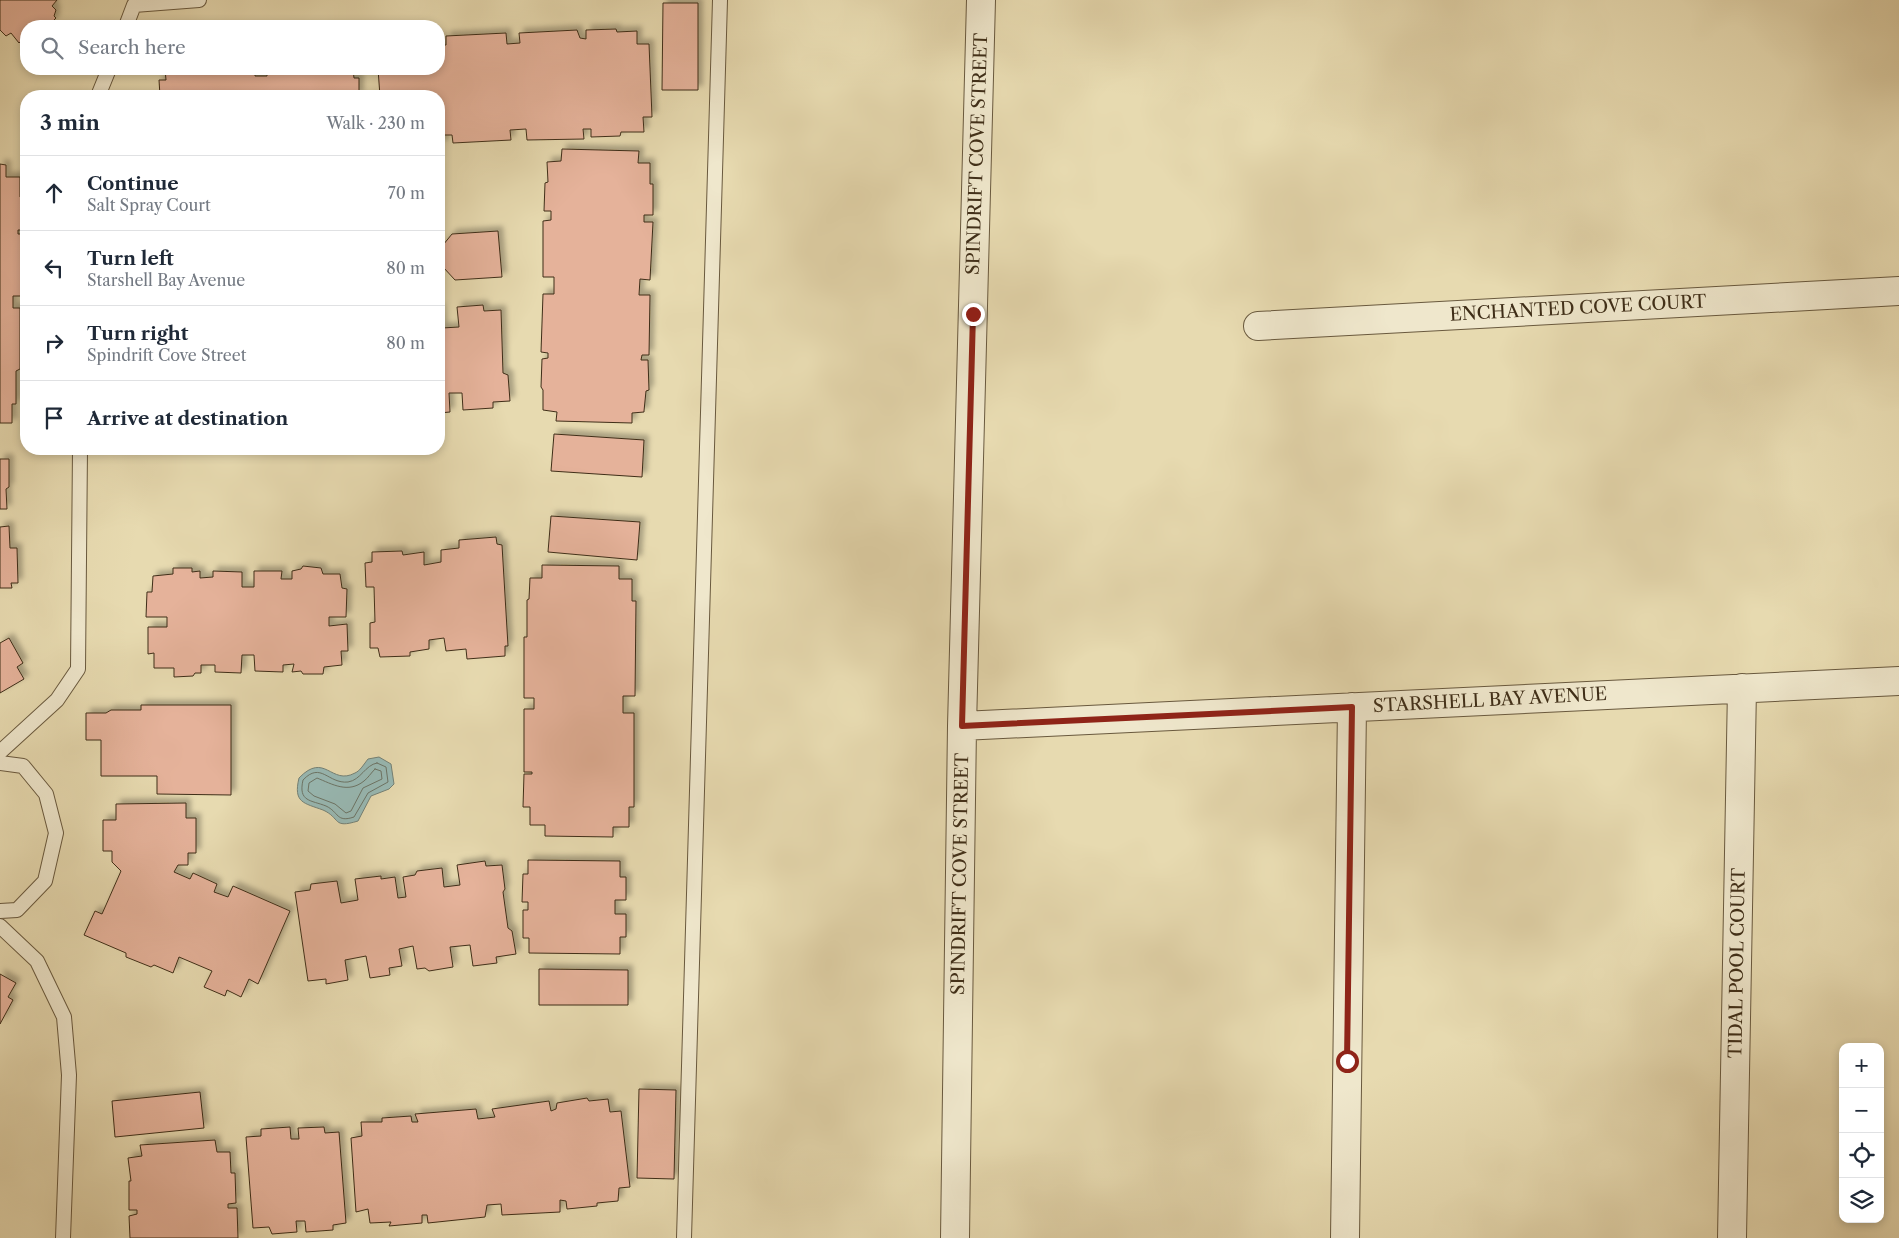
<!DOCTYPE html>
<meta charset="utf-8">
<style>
:root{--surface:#fff;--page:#f6f6f7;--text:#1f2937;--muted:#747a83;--line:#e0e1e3}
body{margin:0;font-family:"Libre Caslon Text",serif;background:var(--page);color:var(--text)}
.controls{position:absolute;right:15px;bottom:15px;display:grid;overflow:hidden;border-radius:10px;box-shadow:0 2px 8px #0003}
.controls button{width:45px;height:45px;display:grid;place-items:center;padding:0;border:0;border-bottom:1px solid var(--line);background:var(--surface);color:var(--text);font:25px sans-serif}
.stop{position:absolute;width:15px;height:15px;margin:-11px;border:4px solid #8f2418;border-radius:50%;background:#fff}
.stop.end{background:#8f2418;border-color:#fff;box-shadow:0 1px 5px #0008}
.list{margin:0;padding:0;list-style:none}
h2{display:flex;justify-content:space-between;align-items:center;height:65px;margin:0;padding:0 20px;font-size:21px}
h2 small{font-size:16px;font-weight:400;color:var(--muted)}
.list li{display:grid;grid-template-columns:32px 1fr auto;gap:15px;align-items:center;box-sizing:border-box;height:75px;padding:0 20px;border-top:1px solid var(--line)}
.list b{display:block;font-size:19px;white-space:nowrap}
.list p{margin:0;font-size:16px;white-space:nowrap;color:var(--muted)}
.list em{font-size:16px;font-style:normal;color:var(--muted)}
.icon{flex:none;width:28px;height:28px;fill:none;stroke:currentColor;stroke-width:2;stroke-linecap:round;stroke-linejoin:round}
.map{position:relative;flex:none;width:1899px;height:1238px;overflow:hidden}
.search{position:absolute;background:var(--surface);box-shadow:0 2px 8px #0003;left:20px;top:20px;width:425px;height:55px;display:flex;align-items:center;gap:12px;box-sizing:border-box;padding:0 18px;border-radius:20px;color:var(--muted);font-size:19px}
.panel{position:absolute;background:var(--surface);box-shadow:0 2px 8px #0003;left:20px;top:90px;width:425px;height:365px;border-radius:20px}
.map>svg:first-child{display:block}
</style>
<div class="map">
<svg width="1899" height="1238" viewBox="0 0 1899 1238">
<defs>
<filter id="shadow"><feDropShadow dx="4.5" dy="-4.5" stdDeviation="2.5" flood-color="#0004"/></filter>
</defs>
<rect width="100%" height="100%" fill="#e7dab0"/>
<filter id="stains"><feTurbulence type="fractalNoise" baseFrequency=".004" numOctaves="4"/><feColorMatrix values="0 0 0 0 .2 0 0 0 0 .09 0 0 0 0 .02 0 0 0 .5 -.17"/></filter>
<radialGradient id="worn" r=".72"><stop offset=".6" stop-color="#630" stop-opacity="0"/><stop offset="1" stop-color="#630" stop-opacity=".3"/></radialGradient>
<path fill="#98b9b4" stroke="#748176" d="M379,757l12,7 3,20 -5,5 -18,7 -13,25c-26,8 -17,-3 -35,-11 -19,-7 -30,-7 -24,-32 26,-27 32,8 56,-5 5,-2 9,-9 13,-14z"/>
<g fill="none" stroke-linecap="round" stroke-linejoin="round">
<path stroke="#6c7466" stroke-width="1" d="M377,763l9,4 2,15 -20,11 -14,24c-18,6 -15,-5 -28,-11 -15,-6 -28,-4 -23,-26 18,-19 25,4 45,2 13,-2 17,-17 29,-19z
M375,769l6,2 1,8 -19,9 -12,23 -5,2 -11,-9 -21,-8 -6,-5 1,-8 8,-5c15,6 31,16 47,3 4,-3 7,-8 11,-12z"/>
</g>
<path fill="#e5b29a" stroke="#3f2e18" filter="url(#shadow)" d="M0,0h57l-5,6 4,4 -2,6 2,2 -8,8h-22v10l-7,7 -8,-10 -5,3 -6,-6z
M663,3h35v87h-36z
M616,29l1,3 20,-1v13h12l3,73h-9l1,15h-23l-1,4 -29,1v-8h-8l1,10 -57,1 -1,-11 -16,1 1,10 -58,3 -1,-8h-9l1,9h-5v-48h-59l-2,-27h61v-32h2v8h5v-9l60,-3 1,11 13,-1 -1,-10 58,-3 3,8 6,1v-9z
M165,69h90v7h12v-7h86l1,9h5v18h-199l-1,-16h7z
M562,149l77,2 -1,12h12v21h3v31h-9v7h9l-3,58 -10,-1 -1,16h11l-1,60h-7l-1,5h7l1,30 -3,1 -2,20v1l-12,1v10l-76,-2 1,-9 -14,-2v-20l-2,-3 1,-28 6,-1v-5l-7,-1 2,-58h11v-17h-11v-56l8,-1v-9h-7l1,-28 3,-1 -1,-20 14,-1z
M0,164l6,1v12h14v20l3,2v31h-5v4h5v62h-10v12h7v61l-4,2v33h-4v19h-12z
M498,231l4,46 -47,3 -12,-13v-22l9,-11z
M483,305l1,6 17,-1 2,63 5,2 2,26 -17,1v6l-30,2 -1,-17h-13l1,19 -11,1v-105h1l2,20 17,-1 -2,-20z
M554,434l90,6 -2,37 -91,-6z
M0,459h9v28l-3,2 1,20h-7z
M551,516l89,6 -3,38 -89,-8z
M9,526l1,22h7l1,35h-7l1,5h-12v-61z
M496,537l1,7 5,1 6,101h-3v10l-38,3 -1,-10 -20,2 -2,-13 -15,2v9l-19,3v4l-30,1 -2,-9h-8v-25l5,-1 -1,-35h-8l-1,-24 7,-1v-10l30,-1 1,4 21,-3v13l17,-3v-12l18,-2v-8z
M542,565l77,1v13h13v22h4l-1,95h-12v17h11v94h-5v20h-16v10l-68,-1v-11h-15v-18h-7l1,-33h8v-2h-8v-63h10v-11h-10v-61h3v-37l2,-1 1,-21h12z
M303,566l18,2 2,6h17l2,14 5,1 -1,28h-17v9l18,-2 1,27h-7l1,14 -18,2 -1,7h-20l-2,-3 -9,1 2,-8 -11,1v7l-28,-1 -1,-16h-12l-1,18 -26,-1v-7h-14v8h-6l-2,3 -19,1v-9h-20v-15l-6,1v-27h19v-10h-21l1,-25h5l1,-16 20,-2v-6h19v4l8,-1v7l13,-1v-6l29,1v15h12v-16h28l-1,8h11v-8l9,-2z
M9,638l14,25 -6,4 7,12 -24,14v-50z
M141,705h90v90l-74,-1v-18h-56v-36h-15v-27h20l5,-3h30z
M186,803v15h10v35h-8v12h-10l-4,7 16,7 3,-6 24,11 -3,8 14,5 5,-11 57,25 -32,73 -9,-5 -8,18 -14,-7 -2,6 -21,-9 8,-16 -33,-14 -6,16 -19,-8 -3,2 -25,-10v-4l-42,-18 11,-24 7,3 19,-43 -9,-9v-11h-9v-31h13v-16z
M528,860l92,1v16h6v23h-11v14h11v23h-6v17l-91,-1v-15h-6v-28h5v-8h-6l1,-28h5z
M485,861l1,5 16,-1 3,24 -2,3 5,36 4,3 4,23 -20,3 1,6 -24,3 -3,-21 -20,2 3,20 -24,4 -4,-3 -8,1 -4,-23 -14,3 3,17 -13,2 1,7 -20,3 -4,-22 -21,4 3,20 -22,4v-5l-18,2 -13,-89 15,-2 1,-6 26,-3 4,22 17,-3 -3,-21 26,-3v3l14,-2 3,21 8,-1 -3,-20 12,-2 2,-4 25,-3 2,19 16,-2 -3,-20z
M539,969l89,1v35h-89z
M0,974l16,9 -8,14 5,3 -13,24z
M639,1089l37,1 -2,89 -37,-1z
M200,1092l4,36 -89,9 -3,-36z
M587,1098l2,3 19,-2 2,13 11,-1 9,76 -11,1 -1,13 -21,2v3l-30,3 -1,-8 -6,-1v12l-58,3 -1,-11 -14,1 -2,12 -57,6 -1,-8h-5v8l-33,3 2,-4 -21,1 -2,-14 -12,3 -5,-74 11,-2 -1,-14h21v-4l29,-2 1,6h6l-3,-8 61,-5 2,10 17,-2 -3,-8 57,-8 2,10 5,-2 1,-6z
M290,1127l1,12h8l-1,-11 26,-1 1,6 14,-1 7,91 -13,2v5l-27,2 -1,-11h-9l1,11 -25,2 -3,-7 -16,1 -7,-91 15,-1v-7z
M215,1140l2,12h13l1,21h4l1,30 -8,1v4h9l1,30h-108l-1,-22 8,-2v-4h-8v-29h2l-3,-23 14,-2 -2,-11z"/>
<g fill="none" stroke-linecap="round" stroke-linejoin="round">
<defs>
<path id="lane" d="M126,26l8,-21 65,-5
M98,96l11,-27
M0,752l57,-52 21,-31 2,-220
M0,763l23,3 23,28 10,39 -11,48 -28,29 -17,1
M0,926l37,35 27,56 5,58 -6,163
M684,1238l36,-1238"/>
<path id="street" d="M1258,326l641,-35
M962,726l937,-45
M955,1238l7,-512 19,-726
M1345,1238l7,-531
M1732,1238l10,-550"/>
</defs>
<use href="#lane" stroke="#69593e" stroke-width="16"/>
<use href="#street" stroke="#69593e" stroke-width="30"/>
<use href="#lane" stroke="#efe7cc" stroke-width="14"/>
<use href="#street" stroke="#efe7cc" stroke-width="28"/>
</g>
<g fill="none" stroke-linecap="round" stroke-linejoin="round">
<path stroke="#8f2418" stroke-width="6" d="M973,314l-11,412 390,-19 -5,354"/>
</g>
<g text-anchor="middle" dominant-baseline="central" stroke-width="4" stroke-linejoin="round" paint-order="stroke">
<g font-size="18" fill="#3f2e18" stroke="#efe7cc">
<text transform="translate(977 154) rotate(-88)">SPINDRIFT COVE STREET</text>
<text transform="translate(1578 308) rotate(-3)">ENCHANTED COVE COURT</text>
<text transform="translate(1490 700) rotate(-3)">STARSHELL BAY AVENUE</text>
<text transform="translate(960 874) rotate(-89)">SPINDRIFT COVE STREET</text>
<text transform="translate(1737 963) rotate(-89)">TIDAL POOL COURT</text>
</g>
</g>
<rect width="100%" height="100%" filter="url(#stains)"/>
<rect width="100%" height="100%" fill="url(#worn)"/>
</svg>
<div class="controls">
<button>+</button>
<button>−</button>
<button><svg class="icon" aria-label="locate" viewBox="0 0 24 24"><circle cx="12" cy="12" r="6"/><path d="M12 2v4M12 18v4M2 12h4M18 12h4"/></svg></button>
<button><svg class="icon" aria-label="layers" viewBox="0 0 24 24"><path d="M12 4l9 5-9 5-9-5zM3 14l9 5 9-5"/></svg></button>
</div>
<div class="stop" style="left:1347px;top:1061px"></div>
<div class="stop end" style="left:973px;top:314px"></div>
<div class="search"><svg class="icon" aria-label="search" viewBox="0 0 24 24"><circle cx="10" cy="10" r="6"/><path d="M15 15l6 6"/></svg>Search here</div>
<section class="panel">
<h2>3 min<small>Walk · 230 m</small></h2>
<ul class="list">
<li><svg class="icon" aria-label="ahead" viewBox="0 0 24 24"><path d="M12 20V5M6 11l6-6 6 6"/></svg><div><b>Continue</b><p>Salt Spray Court</p></div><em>70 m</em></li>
<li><svg class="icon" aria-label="left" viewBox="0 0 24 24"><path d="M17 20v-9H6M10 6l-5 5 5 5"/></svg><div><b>Turn left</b><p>Starshell Bay Avenue</p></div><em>80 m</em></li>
<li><svg class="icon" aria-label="right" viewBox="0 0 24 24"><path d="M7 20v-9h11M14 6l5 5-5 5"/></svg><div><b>Turn right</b><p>Spindrift Cove Street</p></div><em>80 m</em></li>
<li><svg class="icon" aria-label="arrive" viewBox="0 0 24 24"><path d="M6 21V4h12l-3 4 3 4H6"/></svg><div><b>Arrive at destination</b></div></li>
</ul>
</section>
</div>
